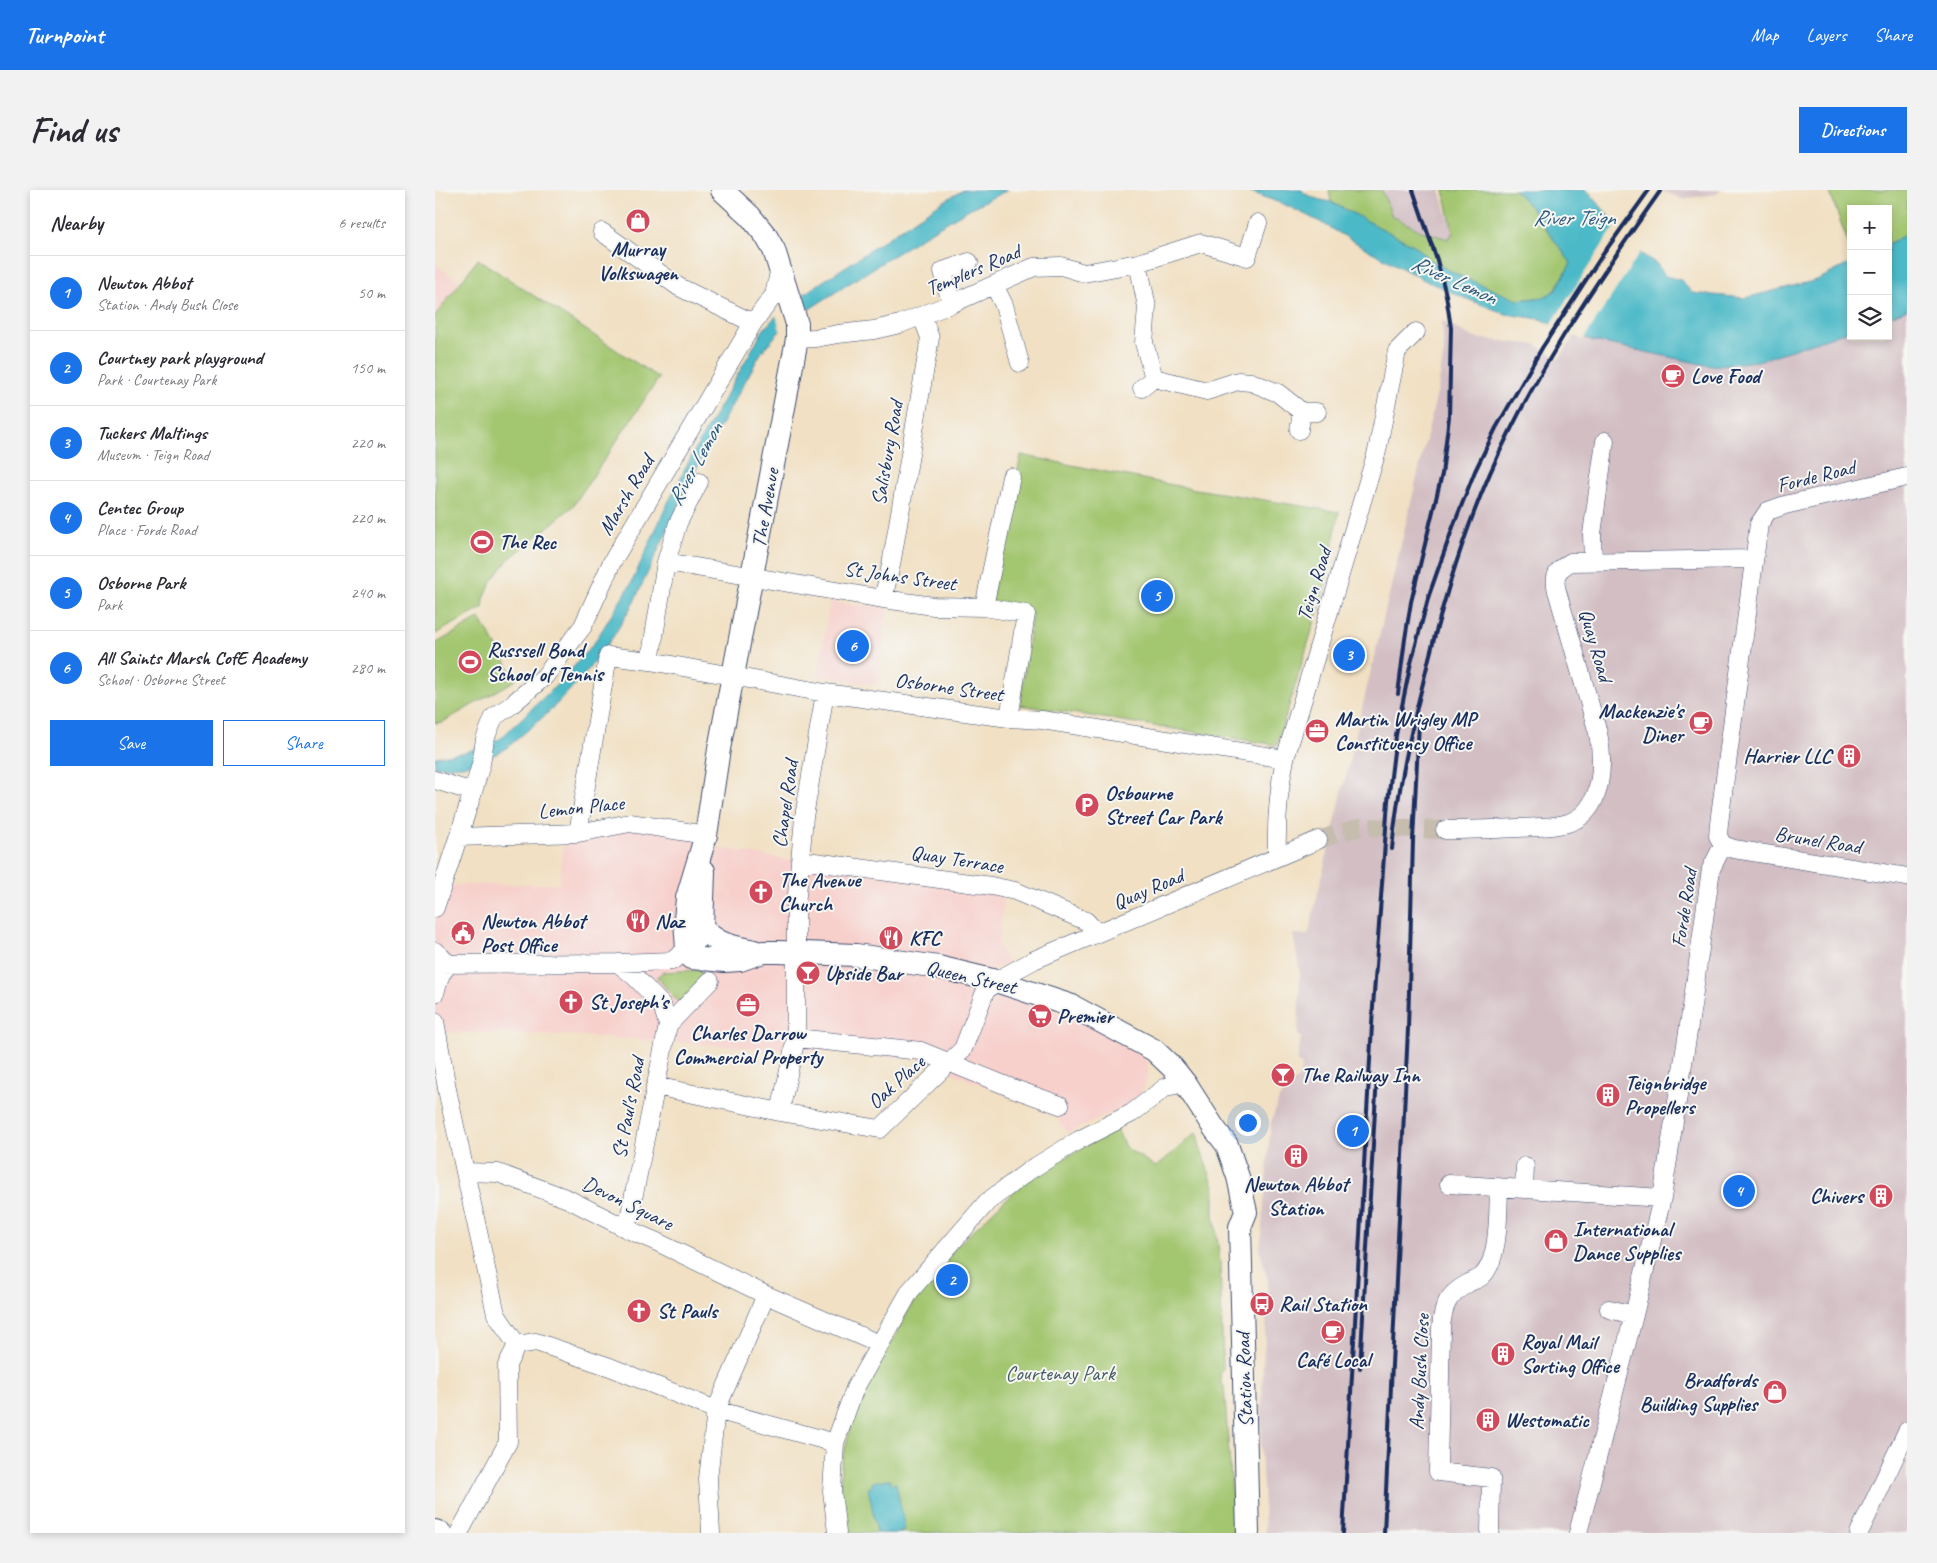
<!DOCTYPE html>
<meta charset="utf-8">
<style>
:root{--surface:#fff;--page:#f2f2f3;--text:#2b2b33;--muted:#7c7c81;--line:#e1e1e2;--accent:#1a73e8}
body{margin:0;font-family:Caveat,sans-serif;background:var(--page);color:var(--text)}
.controls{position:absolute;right:15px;top:15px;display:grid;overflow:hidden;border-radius:0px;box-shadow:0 2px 8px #0003}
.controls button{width:45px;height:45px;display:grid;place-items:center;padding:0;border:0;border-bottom:1px solid var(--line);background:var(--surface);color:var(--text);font:25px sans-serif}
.you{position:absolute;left:812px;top:932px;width:18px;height:18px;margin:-12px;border:4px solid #fff;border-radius:50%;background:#1a73e8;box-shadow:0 0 0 8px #1a73e833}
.badge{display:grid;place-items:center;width:32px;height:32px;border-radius:50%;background:var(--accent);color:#fff;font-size:16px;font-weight:700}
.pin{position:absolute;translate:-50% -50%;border:2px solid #fff;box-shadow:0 1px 5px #0006}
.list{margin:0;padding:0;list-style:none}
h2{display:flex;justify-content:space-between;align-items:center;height:65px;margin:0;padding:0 20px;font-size:21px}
h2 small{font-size:16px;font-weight:400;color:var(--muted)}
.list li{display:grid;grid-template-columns:32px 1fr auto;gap:15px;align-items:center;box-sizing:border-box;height:75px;padding:0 20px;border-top:1px solid var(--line)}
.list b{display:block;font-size:19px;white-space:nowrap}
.list p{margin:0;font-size:16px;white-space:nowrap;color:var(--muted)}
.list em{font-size:16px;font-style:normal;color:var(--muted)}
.actions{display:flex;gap:10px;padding:15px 20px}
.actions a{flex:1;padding:11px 0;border:1px solid var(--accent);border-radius:0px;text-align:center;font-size:18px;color:var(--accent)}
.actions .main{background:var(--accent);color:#fff}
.icon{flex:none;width:28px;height:28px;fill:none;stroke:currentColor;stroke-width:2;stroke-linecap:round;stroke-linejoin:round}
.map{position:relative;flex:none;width:1472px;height:1343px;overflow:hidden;border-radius:0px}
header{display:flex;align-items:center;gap:30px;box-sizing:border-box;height:70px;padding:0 25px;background:var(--accent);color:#fff}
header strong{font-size:24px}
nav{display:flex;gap:28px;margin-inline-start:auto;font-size:18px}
.intro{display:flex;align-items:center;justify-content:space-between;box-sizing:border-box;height:120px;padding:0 30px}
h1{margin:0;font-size:35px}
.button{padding:12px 22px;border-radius:0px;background:var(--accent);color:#fff;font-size:18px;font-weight:700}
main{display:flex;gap:30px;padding:0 30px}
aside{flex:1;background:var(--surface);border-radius:0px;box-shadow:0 2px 8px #0003}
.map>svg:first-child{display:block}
</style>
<header>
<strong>Turnpoint</strong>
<nav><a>Map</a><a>Layers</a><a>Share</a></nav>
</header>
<div class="intro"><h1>Find us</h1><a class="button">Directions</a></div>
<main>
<aside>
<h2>Nearby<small>6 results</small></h2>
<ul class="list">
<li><span class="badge">1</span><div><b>Newton Abbot</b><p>Station · Andy Bush Close</p></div><em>50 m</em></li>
<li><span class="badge">2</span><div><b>Courtney park playground</b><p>Park · Courtenay Park</p></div><em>150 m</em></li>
<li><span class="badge">3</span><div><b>Tuckers Maltings</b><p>Museum · Teign Road</p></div><em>220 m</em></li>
<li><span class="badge">4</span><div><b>Centec Group</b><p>Place · Forde Road</p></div><em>220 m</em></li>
<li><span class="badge">5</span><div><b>Osborne Park</b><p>Park</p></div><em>240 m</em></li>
<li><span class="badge">6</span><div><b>All Saints Marsh CofE Academy</b><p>School · Osborne Street</p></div><em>280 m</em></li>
</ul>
<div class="actions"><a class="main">Save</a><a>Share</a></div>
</aside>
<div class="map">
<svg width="1472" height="1343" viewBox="0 0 1472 1343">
<rect width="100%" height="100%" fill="#f6f6f2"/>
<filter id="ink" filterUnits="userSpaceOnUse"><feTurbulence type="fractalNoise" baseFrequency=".02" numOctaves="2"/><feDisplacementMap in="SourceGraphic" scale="10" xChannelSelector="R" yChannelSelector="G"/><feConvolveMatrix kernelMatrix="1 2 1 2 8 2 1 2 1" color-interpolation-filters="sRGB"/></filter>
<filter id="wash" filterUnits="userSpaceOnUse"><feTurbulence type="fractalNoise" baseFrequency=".0096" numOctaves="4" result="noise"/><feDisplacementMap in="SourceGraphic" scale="20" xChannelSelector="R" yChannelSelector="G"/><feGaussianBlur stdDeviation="1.12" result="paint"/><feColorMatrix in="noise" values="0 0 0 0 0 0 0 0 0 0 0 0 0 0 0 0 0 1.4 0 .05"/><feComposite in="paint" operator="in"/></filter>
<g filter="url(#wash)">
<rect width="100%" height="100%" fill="#f1e0c3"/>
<path fill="#f7d0cc" d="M0,74l25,18 -25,34z
M395,411l24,4 34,1 -11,79 -59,-9z
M130,639h124l31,19 69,12h11l205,30 -7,55 11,18 -17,6 -17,17 88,28 24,10 57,32 4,9v13l-9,19 -18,12 -54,24 -12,-18 -137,-56 -350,-24 -133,-3v-115l13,-32 111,-1z"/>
<path fill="#d2bec3" d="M947,0h58l13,43 -4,6 -28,-8 -29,-15z
M1225,0h61l-4,4 -35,5z
M1472,119v1224h-642l-4,-88 2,-81 3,-34 2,-49 -8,-31 11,-127 8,-24 9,-12 11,-10 3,-12 -5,-2 4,-26 -3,-1 2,-63 -7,-39 15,1 130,-546 6,-38 -2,-30 33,17 62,7 22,14 16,-24 19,6 75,16 89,4 93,-31v6h37v-19z"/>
<path fill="#a3c66f" stroke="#5f7a66" d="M894,0h53l10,26 29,15 27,8 5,-6 -9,-43h71l16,18 40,55 -16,27 -10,7 -28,3 -57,-24 -32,-17 -11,-12 -86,-45z
M1394,0h78v44l-19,10v-35h-37v42z
M43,69l181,119 -86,128 -65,54 -16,21 -8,18 -1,9 -48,26v-318z
M586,265l162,32 156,25 -15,79 -47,154 -257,-40 12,-94 -41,-10z
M45,428l36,62 -73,42 -8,1v-79z
M263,780l5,5 -20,26h-6l-20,-24 6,-5z
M682,939l8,18 31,20 41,-35 3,16 14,38v28l6,47 3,109 -3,2 1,11 3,3 11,147h-390l-5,-40 1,-28 12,-47 14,-31 51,-94 39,-47 71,-68z"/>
<path fill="#4cb9c7" stroke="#347492" d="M528,0h45l-37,18 -41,24 -119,76 -33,25 -17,20 -67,120 -60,129 -21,35 -29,38 -34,36 -42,36 -12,7 -33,12 -28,1v-10l31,-5 34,-13 64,-61 30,-35 37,-59 34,-75 27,-54 71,-125c24,-28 58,-47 88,-67 37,-25 73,-51 112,-73z
M811,0h56c6,8 19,10 29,12l86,45 11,12 32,17 58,24 27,-3 11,-7 15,-27 -40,-55 -16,-18h72l53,63 17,11 8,12 16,4 11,13 53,5 72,-18 34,-17v67l-93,31 -47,5 -117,-25 -19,-6 -35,-16 -34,-5 -39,-15 -43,-19 -52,-28 -50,-29 -32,-16z
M1472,44v75l-19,8v-73z
M455,1289l1,5 5,-1 9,46 -4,1v3h-24l-9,-45 4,-1v-5z"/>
<path fill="#f1e0c3" d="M1182,33l24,28 -58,89 -33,-14z
M368,103l5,21 -27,20 -5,-20z"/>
</g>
<g filter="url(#ink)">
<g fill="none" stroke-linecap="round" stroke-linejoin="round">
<path stroke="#c6bdaf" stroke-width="18" stroke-dasharray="18 9" stroke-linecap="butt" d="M883,650l42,-13 85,3"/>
<defs>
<path id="minor" d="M167,42l77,55 74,36
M703,73l9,44 -3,36 10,35 53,13 31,-10 13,1 27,11 24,19
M559,95l10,20 16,58
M516,114l-8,-33 26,-9
M362,149l19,-1 22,-4 36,-4 26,-6 51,-20 83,-37 27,-1 23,7 54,-10 63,-20 46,14 11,-34
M707,198l12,-10
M864,240l3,-18h15
M1158,371l-1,-27 13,-93
M231,372l217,37 51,7 50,1 42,7 -17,104
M448,409l8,-34 39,-227 -8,-22
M549,417l27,-130
M215,471l16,-99 12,-39 21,-41
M0,590l38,12
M1010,640c25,0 49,-1 73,-2 17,-1 34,0 50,-5 36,-12 36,-60 30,-90l-41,-142c-4,-16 0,-21 14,-29l183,-3
M143,643l30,-177 42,5 175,32 184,25 33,2 243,39
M24,647l119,-4 52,-10 76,12
M1288,655l-5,-9 1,-13 40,-299 9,-13 17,-6 122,-28
M1288,655l11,4 173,28
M842,666c-1,-33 1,-64 8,-97l92,-308 20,-100 19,-19
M365,670l191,26 24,5 71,30 11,12
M0,718l38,-116 8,-28 4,-25 9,-22 16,-11 35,-30 38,-50 29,-64 141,-239 21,-28 6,-27
M0,761l14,13 -8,10 -6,19
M183,773l17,14 27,28 6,20
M0,774l183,-1 54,-2 24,-19
M0,831l13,73 48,220 21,31 -10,20 1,77 -49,91
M361,848l125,13 91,37 48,17
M220,896l125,26 100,17 83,-80 22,-57 11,-11 38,-21 284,-120
M345,922l16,-74v-132l8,-89 21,-124
M30,982l33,1 70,26 59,30 30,13 109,53 113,49
M1014,994l213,14
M1089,999l1,-23
M192,1039l41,-204 42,-44
M1174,1119l25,6
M82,1155l19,-3 74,25 106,43 119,33
M276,1343l-3,-54 8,-69 50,-115
M402,1343l-5,-42 3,-48 20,-55 55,-97 77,-89 43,-32 49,-30 53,-27 34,-26 19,-4
M1055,1343l1,-55 -53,-6 3,-144c2,-22 6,-33 26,-44 4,-3 10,-4 14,-7 19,-16 17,-66 18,-90
M1143,1343l56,-218 28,-117 30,-192 19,-137 12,-24
M1424,1343l48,-102"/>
<path id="major" d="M287,0l28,26 16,20 8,14 23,74v15l-78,410 -13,86 -19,63 -2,22 2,29 4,9 34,3 15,-1 23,-8h15l78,3 82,12 58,14 76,25 82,44 19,18 12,15 29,45 13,17 11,32 8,35 -6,15 8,306
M269,681l-2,57c17,17 29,18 52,23
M0,1341l5,2"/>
</defs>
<use href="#minor" stroke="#3b4a6d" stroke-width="19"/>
<use href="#major" stroke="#3b4a6d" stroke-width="24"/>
<use href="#minor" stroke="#fff" stroke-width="18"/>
<use href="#major" stroke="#fff" stroke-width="22"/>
<path stroke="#1b2f5e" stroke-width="4" d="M963,504l7,-55 6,-37 31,-128 7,-57 2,-89 -5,-33 -9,-35 -24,-70
M957,659c5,-56 17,-111 31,-166 20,-85 46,-172 86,-250 43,-86 97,-165 152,-243
M925,1178l17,-292
M908,1343l30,-526 15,-206 8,-66 14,-68 19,-72 24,-68 22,-56 21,-43 46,-80 59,-91 48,-67
M949,1343l24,-504 5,-189 6,-117"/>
</g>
</g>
<defs>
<symbol id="shop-disc" viewBox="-11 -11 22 22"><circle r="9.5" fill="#d1495b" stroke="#f6f6f2"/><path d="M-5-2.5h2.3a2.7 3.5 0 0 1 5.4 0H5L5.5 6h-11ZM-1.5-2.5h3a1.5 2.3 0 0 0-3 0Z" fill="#fff"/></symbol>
<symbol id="cafe-disc" viewBox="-11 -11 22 22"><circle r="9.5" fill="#d1495b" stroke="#f6f6f2"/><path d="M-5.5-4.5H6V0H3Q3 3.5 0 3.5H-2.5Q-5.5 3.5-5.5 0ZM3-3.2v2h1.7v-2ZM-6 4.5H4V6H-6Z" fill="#fff"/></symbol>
<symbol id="stadium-disc" viewBox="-11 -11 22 22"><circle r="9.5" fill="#d1495b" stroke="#f6f6f2"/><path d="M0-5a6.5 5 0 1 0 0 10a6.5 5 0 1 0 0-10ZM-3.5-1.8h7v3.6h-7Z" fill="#fff"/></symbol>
<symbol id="office-disc" viewBox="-11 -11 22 22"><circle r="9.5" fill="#d1495b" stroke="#f6f6f2"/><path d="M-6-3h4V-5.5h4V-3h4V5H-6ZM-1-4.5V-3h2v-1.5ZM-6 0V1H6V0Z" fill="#fff"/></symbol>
<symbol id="building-disc" viewBox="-11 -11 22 22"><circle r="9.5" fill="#d1495b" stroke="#f6f6f2"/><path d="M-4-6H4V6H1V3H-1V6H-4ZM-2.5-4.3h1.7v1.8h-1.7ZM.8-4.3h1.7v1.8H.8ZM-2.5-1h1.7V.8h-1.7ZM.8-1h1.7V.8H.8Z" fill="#fff"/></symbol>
<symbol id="parking-disc" viewBox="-11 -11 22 22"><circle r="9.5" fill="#d1495b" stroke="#f6f6f2"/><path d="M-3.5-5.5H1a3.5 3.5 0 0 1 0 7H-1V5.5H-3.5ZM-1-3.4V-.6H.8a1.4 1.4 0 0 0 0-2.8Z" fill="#fff"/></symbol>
<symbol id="church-disc" viewBox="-11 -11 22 22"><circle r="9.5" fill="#d1495b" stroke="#f6f6f2"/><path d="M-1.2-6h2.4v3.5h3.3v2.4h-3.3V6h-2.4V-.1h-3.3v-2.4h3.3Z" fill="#fff"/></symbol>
<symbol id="restaurant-disc" viewBox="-11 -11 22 22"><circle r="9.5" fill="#d1495b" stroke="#f6f6f2"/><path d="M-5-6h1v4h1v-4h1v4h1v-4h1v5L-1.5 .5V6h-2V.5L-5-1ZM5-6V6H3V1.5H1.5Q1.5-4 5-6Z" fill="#fff"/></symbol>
<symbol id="civic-disc" viewBox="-11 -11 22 22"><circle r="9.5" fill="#d1495b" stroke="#f6f6f2"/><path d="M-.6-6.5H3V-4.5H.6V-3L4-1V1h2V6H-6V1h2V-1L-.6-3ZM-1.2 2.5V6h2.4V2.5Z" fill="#fff"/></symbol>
<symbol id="bar-disc" viewBox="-11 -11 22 22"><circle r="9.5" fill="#d1495b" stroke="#f6f6f2"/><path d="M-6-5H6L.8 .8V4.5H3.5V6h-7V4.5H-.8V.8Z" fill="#fff"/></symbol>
<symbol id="supermarket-disc" viewBox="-11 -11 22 22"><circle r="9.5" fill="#d1495b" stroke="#f6f6f2"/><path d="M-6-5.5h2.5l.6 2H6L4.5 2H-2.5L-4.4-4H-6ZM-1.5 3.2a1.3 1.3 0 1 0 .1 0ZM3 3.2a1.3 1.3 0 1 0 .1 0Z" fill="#fff"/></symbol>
<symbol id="bus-disc" viewBox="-11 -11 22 22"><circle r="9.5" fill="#d1495b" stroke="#f6f6f2"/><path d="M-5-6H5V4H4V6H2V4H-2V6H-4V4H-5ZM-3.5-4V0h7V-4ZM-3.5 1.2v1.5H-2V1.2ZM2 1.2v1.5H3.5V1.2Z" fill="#fff"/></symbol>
</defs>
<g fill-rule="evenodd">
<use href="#shop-disc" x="189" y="17" width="28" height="28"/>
<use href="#cafe-disc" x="1224" y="172" width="28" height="28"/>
<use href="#stadium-disc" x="33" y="338" width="28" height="28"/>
<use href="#stadium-disc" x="21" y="458" width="28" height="28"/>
<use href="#cafe-disc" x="1252" y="519" width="28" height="28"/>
<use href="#office-disc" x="868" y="527" width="28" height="28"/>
<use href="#building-disc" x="1400" y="552" width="28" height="28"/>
<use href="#parking-disc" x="638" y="601" width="28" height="28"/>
<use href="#church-disc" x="312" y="688" width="28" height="28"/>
<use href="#restaurant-disc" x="189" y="717" width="28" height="28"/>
<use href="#civic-disc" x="14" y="729" width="28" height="28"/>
<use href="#restaurant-disc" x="442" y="734" width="28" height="28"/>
<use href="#bar-disc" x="359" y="769" width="28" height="28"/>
<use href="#church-disc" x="122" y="798" width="28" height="28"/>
<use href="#office-disc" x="299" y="801" width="28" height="28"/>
<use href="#supermarket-disc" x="591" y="812" width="28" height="28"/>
<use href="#bar-disc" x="834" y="871" width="28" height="28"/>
<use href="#building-disc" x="1159" y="891" width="28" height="28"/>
<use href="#building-disc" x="847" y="952" width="28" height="28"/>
<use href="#building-disc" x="1432" y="992" width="28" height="28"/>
<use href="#shop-disc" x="1107" y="1037" width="28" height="28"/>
<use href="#bus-disc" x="813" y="1100" width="28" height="28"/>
<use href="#church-disc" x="190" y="1107" width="28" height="28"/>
<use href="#cafe-disc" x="884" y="1128" width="28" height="28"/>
<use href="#building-disc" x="1054" y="1150" width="28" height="28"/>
<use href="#shop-disc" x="1326" y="1188" width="28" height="28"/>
<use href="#building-disc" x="1039" y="1216" width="28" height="28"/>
</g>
<g text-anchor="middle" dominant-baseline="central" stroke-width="4" stroke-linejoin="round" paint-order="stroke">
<g font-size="21" font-weight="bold" fill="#1b2f5e" stroke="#f6f6f2" text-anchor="start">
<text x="203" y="59" text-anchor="middle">Murray<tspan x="203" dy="24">Volkswagen</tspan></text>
<text x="1256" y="186">Love Food</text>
<text x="64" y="352">The Rec</text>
<text x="52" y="460">Russsell Bond<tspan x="52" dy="24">School of Tennis</tspan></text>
<text x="1248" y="521" text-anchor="end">Mackenzie's<tspan x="1248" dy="24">Diner</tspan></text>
<text x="900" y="529">Martin Wrigley MP<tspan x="900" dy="24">Constituency Office</tspan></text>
<text x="1396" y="566" text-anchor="end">Harrier LLC</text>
<text x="670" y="603">Osbourne<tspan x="670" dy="24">Street Car Park</tspan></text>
<text x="344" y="690">The Avenue<tspan x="344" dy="24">Church</tspan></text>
<text x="46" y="731">Newton Abbot<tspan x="46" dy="24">Post Office</tspan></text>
<text x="220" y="731">Naz</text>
<text x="474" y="748">KFC</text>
<text x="390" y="783">Upside Bar</text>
<text x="154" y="812">St Joseph's</text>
<text x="622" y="826">Premier</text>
<text x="313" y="843" text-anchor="middle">Charles Darrow<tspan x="313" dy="24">Commercial Property</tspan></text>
<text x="866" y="885">The Railway Inn</text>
<text x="1190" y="893">Teignbridge<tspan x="1190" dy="24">Propellers</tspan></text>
<text x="861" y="994" text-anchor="middle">Newton Abbot<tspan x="861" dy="24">Station</tspan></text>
<text x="1428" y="1006" text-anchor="end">Chivers</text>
<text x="1138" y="1039">International<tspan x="1138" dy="24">Dance Supplies</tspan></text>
<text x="844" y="1114">Rail Station</text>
<text x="222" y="1121">St Pauls</text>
<text x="1086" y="1152">Royal Mail<tspan x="1086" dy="24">Sorting Office</tspan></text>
<text x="898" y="1170" text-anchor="middle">Café Local</text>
<text x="1322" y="1190" text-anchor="end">Bradfords<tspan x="1322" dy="24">Building Supplies</tspan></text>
<text x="1070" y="1230">Westomatic</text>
</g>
<g font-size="21" fill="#1b2f5e" stroke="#f6f6f2">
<text transform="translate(538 80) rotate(-23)">Templers Road</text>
<text transform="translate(452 263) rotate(-80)">Salisbury Road</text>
<text transform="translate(1381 286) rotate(-14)">Forde Road</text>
<text transform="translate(191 305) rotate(-59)">Marsh Road</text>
<text transform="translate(330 318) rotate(-80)">The Avenue</text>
<text transform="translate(465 386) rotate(8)">St Johns Street</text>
<text transform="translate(879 394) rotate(-73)">Teign Road</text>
<text transform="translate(1161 455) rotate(74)">Quay Road</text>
<text transform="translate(514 497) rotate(8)">Osborne Street</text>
<text transform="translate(350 614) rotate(-82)">Chapel Road</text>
<text transform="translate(146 617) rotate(-6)">Lemon Place</text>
<text transform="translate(1383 650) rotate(9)">Brunel Road</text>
<text transform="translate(522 669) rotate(9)">Quay Terrace</text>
<text transform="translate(713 699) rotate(-23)">Quay Road</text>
<text transform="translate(1249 718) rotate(-81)">Forde Road</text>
<text transform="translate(536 787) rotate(13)">Queen Street</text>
<text transform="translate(461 892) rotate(-42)">Oak Place</text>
<text transform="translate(193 918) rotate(-79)">St Paul's Road</text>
<text transform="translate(193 1013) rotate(26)">Devon Square</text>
<text transform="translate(984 1182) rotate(-87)">Andy Bush Close</text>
<text transform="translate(809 1190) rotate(-92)">Station Road</text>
</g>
<g font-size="21" fill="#445c63" stroke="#f6f6f2">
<text x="625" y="1183">Courtenay Park</text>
</g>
<g font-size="22" font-style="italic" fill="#2a587e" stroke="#f6f6f2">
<text x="1139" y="28">River Teign</text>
<text transform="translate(1019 90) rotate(24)">River Lemon</text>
<text transform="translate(260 274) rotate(-61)">River Lemon</text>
</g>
</g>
</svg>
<div class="controls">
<button>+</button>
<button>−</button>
<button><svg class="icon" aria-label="layers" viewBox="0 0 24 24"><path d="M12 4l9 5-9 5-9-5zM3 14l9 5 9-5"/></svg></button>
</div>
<div class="you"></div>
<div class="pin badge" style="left:918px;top:941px">1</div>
<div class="pin badge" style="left:517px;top:1090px">2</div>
<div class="pin badge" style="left:914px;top:465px">3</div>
<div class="pin badge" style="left:1304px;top:1001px">4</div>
<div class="pin badge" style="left:722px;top:406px">5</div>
<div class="pin badge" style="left:418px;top:456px">6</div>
</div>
</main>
